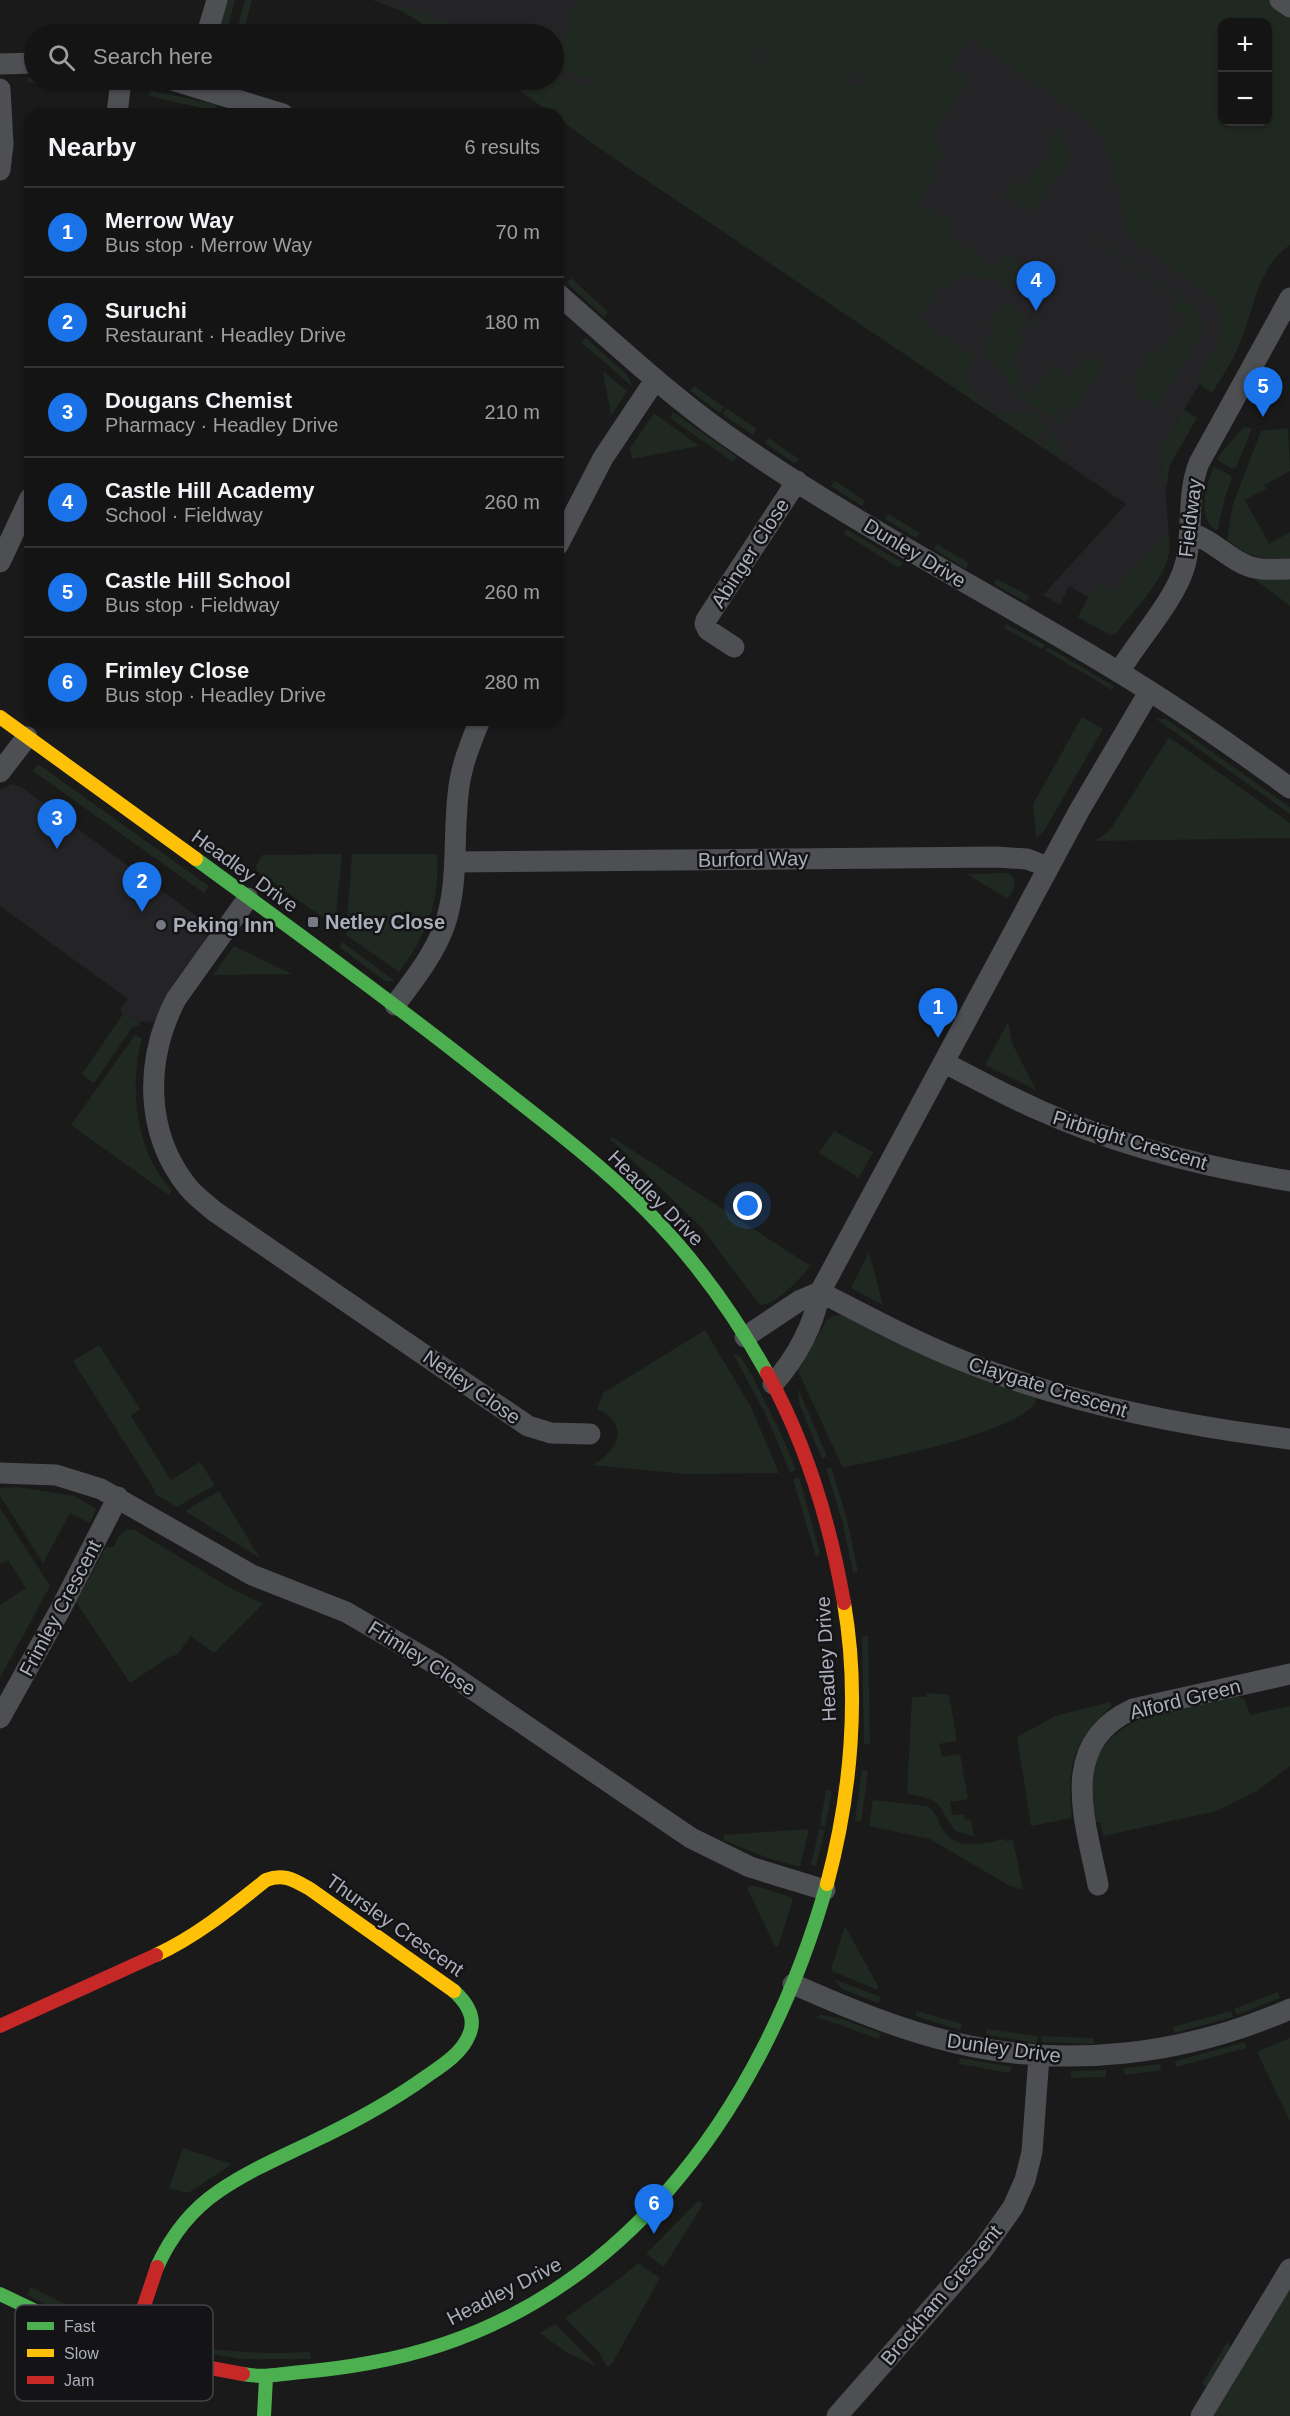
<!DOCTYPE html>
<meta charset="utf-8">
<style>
:root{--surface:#141414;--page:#1d1d1d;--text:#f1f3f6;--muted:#9d9ea0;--line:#333334;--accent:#1a73e8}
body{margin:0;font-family:Arial,sans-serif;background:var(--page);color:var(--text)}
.controls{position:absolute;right:18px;top:18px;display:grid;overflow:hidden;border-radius:12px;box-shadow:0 2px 4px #0004}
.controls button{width:54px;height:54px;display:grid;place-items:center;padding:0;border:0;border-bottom:2px solid var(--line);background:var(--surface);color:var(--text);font:30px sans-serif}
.you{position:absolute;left:748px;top:1206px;width:21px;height:21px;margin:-15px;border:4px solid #fff;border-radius:50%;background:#1a73e8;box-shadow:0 0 0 9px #1a73e833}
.badge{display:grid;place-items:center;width:39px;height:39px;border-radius:50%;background:var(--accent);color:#fff;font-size:20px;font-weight:700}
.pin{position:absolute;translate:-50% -50px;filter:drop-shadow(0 2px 3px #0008)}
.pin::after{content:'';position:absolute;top:32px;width:21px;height:18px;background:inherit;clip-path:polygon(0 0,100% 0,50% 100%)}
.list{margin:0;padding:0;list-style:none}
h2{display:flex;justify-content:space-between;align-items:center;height:78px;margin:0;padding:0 24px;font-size:26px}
h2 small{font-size:20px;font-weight:400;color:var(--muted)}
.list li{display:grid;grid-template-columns:39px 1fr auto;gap:18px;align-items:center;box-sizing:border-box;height:90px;padding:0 24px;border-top:2px solid var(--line)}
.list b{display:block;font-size:22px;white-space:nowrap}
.list p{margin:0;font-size:20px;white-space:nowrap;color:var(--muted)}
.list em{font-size:20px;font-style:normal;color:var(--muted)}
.icon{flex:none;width:33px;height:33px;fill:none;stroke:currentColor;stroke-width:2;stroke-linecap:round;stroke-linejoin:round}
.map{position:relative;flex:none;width:1290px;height:2416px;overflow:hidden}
.search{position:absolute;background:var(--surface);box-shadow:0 2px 4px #0004;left:24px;top:24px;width:540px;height:66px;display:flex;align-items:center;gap:15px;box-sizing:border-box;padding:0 21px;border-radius:33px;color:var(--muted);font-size:22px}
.panel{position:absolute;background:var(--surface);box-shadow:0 2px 4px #0004;left:24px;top:108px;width:540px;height:618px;border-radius:18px}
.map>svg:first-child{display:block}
</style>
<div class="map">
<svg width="1290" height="2416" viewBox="0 0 1290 2416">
<rect width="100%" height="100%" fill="#1a1a1a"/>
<path fill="#242426" d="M372,0h874l-24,22v100h46l22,-81 -53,282 -77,126 5,31 4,61 -80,83 -11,-7 10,-20 -19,-11 -9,19 -17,-10 83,-91 -527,-356 -41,-30v-4h-5l-49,-34h50v-46h-115l-39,-24z
M11,784l10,3 186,137v9l-2,8 -32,43 -19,38 -14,-1 -17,-7 -3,-4 8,-11 -128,-93v-116z"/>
<path fill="#202822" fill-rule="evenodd" d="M226,0h9l-9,34h-10z
M245,0h7l-9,34h-7z
M577,0h692l21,18v227c-33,21 -37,70 -52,103 -7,16 -17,30 -26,45l-17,-12c16,-26 39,-52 20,-82l-88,-63 -9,-48 -15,-49 -6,-11 -127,-91 -20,29 20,14 -40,58 7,5 -1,3 10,8 -16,18 5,6 -16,25 24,17 5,-7 7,5 -8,15 47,33 10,-12 21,15 -16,22 -22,-16 -5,7 -18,-12 -15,20 -8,-4 -22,33 56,39 22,-29 -8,-5 16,-23 30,22 -2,4 -9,-6 -8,11 9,7 -16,23 13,12 -6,10 15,10 21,-29 18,13 17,-23 16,9 -32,49 -11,-7 -4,6 10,7 -2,4 -36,-20 -13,-12 -17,-25 -18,-13 -15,20c12,33 31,47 65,38l17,14 -10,15 8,5 10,-13 10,30 -466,-314 -41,-30v-4h-5l-49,-34h50v-5l11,5 28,6 3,-6 -39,-10 15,-59zM1222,22h46v100h-46zM755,48l12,3 -3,14 -12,-3zM851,70l12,3 -3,13 -12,-3z
M388,5l21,4 71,25h-41l-39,-24z
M28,77h6v3h41v4l-47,-1z
M150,90l67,15 -2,6 -66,-15z
M1056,130l8,5 6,24 -38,53 -20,-14 -3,2 -6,-4 11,-16 11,7 26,-37 -6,-4z
M1091,234l103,73 8,10 2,14 -48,75 -20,-13 -3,-18 8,-8 11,-17 6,4 5,-7 2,1 21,-30 -17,-12 6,-9 -85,-61z
M571,278l37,34 -4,5 -37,-34z
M586,338l40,36 8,14 -53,-46z
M603,371l24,20 -16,25z
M694,386l30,21 -4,6 -30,-22z
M726,408l31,21 -4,6 -31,-21z
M1184,410l13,8 -27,47 -4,25 -6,-41z
M673,412l64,45 -4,5 -63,-44z
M654,413l45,33 -67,13 -2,-11z
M1244,427l8,1 -16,40 -3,1 -16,-9 5,-8z
M1288,428l2,43 -26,14 2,4 -21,11 24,44 21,-12v26c-32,1 -37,1 -63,-18l6,-36 28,-73z
M768,438l31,21 -4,5 -30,-21z
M1214,467l16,8 2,3 -7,19 -7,32 -2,1c-20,-13 -10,-46 -2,-63z
M834,480l31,21 -3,5 -31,-20z
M888,514l32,19 -4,5 -31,-19z
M846,529l57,34 -4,5 -56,-35z
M1168,534c1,6 2,13 1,18 -4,27 -37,62 -54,82l-5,1 -32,-18 20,-36 13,12z
M937,544l32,19 -3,6 -32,-20z
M1253,578l37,2v26z
M997,579l32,17 -3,6 -32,-18z
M1006,624l39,21 -3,4 -38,-21z
M1048,647l66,39 -2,4 -66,-39z
M1082,717l21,12 -59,102 -8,7 -3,-34z
M1156,719h10l124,88v7z
M1169,737l121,86v15l-195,3 15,-11z
M38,764l171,122 -5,7 -171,-122z
M342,854l-7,72 -78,-55 -1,-5 6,-11z
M352,854h85c3,48 -10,80 -38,118l-53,-37z
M1005,873l5,1 5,5 -1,9 -6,11 -41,-25z
M342,942l53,39h-10l-46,-34z
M234,946l58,28h1l-80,1z
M123,1014l17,7 -1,4 -7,3 -38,55 -12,-9z
M1008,1022l4,21 24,47 -51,-25z
M135,1035l7,3c-13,49 -7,114 30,152l-3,5 -98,-70z
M834,1131l39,21 -14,26 -40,-25z
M612,1137l197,128 1,2c-10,12 -34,38 -50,38l-59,-78 -91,-88z
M869,1252l14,53 -32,-17z
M842,1315l193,82v6c-21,30 -152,56 -190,64l-3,-1 -44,-95 28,-50 7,-5z
M705,1330l46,77 28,66 -94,1 -93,-9c27,-14 38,-42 5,-56l6,-16z
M99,1345l41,64 -9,7 40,64 29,-18 15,23 -38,22 -22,-13 -1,-5 -81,-128z
M733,1354l8,3 12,20 28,57 15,36 -6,2 -24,-57z
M798,1388l29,68 -5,3 -23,-56z
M831,1467l16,52 11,53 -5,1 -11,-53 -16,-51z
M799,1477l21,76 -4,4 -23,-78z
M18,1487l57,9 21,13 -6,14 -20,-10 -27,50 -43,-67v-8z
M219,1491l41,67 -75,-47z
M0,1508l50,78 -50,92v-73l26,-17 -18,-28 -8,4z
M127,1529l8,1 92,56 36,18 -49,49 -23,-17 -14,19 -6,1 -41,27 -54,-81 30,-55h8l4,-10z
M862,1636h6l2,108h-6z
M927,1693l22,2 8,46 -18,3 3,13 18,-3 8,45 -18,3 2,13 12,-1 1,6 6,-1 3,18 -18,-6c-23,-27 -7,-30 -49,-37l5,-97h15z
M1238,1696l7,4 5,15 40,-9v60l-33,25 -40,20 -114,25 -3,-14 -7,1c-1,-9 -3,-18 -3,-27 0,-85 85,-86 148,-100z
M1110,1702l2,4c-39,34 -46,62 -40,112l-41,8 -14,-89 38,-21z
M862,1770l6,1 -7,51 -6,-1z
M826,1790l6,1 -7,36 -5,-1z
M873,1800l54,6c9,6 11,15 16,24 14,22 40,13 62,9v2l8,-1 10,50 -15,-5 -78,-46 -61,-13z
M809,1829l-9,38 -32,-9 -45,-18 1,-5z
M819,1829l6,1 -9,36 -5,-1z
M752,1885l39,12 2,3 -15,46h-3l-28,-58z
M845,1926l33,60v4l-44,-18 -3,-3z
M834,1979l47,18 -3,6 -36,-14z
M1278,1992l2,6 -43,17 -3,-6z
M917,2011l45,13 -2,6 -45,-14z
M1231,2011l2,6 -59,16 -1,-6z
M821,2015l18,3 42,15 -2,6 -62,-22z
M987,2029l51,7 -1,7 -51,-8z
M1042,2036l52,2v6l-52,-2z
M1290,2038v83l-33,-69z
M1245,2042l1,6 -70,19 -1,-6z
M960,2058l52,9 -2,6 -51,-9z
M1160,2064l1,6 -36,5 -1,-7z
M1106,2070v7l-35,1v-7z
M183,2148l49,16 -44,29 -19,-5z
M698,2201l5,3 -39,63 -18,-13z
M638,2263l22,15 -48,86 -5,3 -9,-16 -33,-33 49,-35z
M1290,2286v130h-78z
M31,2287l40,20 -4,8 -40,-20z
M555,2324l37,37 3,5 -29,-14 -26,-19z
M155,2338c52,13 103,17 155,14l1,7h-71l-86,-16z
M1227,2342l4,4 -25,41 -4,-3z"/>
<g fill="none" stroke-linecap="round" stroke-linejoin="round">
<path stroke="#4e4f53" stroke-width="21" d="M1280,0l10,7
M207,34l10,-34
M0,64l34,-1
M172,80l111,34
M0,89l3,55 -3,26
M117,114l4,-34
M558,294c55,48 108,98 167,140 125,88 262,158 392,237 60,36 117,76 173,117
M1190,533c22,6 37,25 58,33 13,5 28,3 42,3
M558,545l45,-87 52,-78
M0,562l30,-64
M734,647l-26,-17 -3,-6 1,-4 91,-139
M1119,672c19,-32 57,-73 66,-107 9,-34 1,-69 14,-102l91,-165
M0,772l27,-35
M455,862l541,-5 31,2 21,8
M248,898l-72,101c-31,60 -32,132 11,187 8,10 18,17 27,25l314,215 23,7 39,1
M395,1005c18,-24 38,-49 49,-78 15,-42 9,-88 14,-132 2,-26 12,-51 22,-75
M945,1063c31,16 62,33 94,47 79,36 166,57 251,71
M820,1292c51,26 102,54 156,74 100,39 208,60 314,73
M745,1337l54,-36 21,-9
M773,1384c24,-27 40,-56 47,-92l259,-481 70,-119
M0,1473l56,2 45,14 151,86 94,37 91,53 254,173 59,29 75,23
M0,1718l60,-108 58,-113
M1098,1885c-12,-63 -42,-141 35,-176l157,-35
M793,1984c52,23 107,46 163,59 112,26 229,12 334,-34
M837,2416l145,-165 31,-44 12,-27 7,-28 7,-96
M1201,2416l89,-147"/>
<path stroke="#4caf50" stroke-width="14" d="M196,859c93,68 186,135 276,206 59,47 121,92 174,145 48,48 88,104 121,163
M157,2267c14,-31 34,-57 62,-76 29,-20 62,-34 93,-49 40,-19 79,-40 115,-66 16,-11 35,-23 42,-41 8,-17 -2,-32 -15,-44
M0,2294l86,41
M243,2374c21,4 38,0 59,-2 22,-2 45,-5 67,-9 246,-43 394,-252 458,-479
M264,2416l2,-38"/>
<path stroke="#ffc107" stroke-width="14" d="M0,717l196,142
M827,1884c24,-89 33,-189 17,-281
M156,1955c41,-19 75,-47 110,-75 18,-7 28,0 44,9l144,102"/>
<path stroke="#c62828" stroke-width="14" d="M767,1373c40,72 63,150 77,230
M0,2026l156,-71
M86,2335l87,26 70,13
M129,2351l28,-84"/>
</g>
<g fill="#787a83" stroke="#141416" stroke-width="2">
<rect x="307" y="916" width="12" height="12" rx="3"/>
<circle cx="161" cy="925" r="6"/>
</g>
<g text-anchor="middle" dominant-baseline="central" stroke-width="5" stroke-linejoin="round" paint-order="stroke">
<g font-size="20" fill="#abaebb" stroke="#141416">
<text transform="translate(1190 518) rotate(-83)">Fieldway</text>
<text transform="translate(750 553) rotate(-57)">Abinger Close</text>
<text transform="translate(915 553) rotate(31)">Dunley Drive</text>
<text transform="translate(753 859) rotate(-1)">Burford Way</text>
<text transform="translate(245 871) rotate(36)">Headley Drive</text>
<text transform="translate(1130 1140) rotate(17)">Pirbright Crescent</text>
<text transform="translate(656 1198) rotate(45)">Headley Drive</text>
<text transform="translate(472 1387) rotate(35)">Netley Close</text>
<text transform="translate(1048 1387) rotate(17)">Claygate Crescent</text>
<text transform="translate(60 1608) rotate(-62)">Frimley Crescent</text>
<text transform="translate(422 1658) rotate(32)">Frimley Close</text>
<text transform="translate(826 1659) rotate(-93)">Headley Drive</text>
<text transform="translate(1185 1699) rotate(-14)">Alford Green</text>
<text transform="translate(395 1925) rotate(35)">Thursley Crescent</text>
<text transform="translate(1004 2048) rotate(8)">Dunley Drive</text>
<text transform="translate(504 2291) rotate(-27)">Headley Drive</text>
<text transform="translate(941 2295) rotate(-50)">Brockham Crescent</text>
</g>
<g font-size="20" font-weight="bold" fill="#abaebb" stroke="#141416" text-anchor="start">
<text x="325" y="922">Netley Close</text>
<text x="173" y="925">Peking Inn</text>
</g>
</g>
<rect x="15" y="2305" width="198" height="96" rx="9" fill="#141416" stroke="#414248" stroke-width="1.5"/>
<rect x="27" y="2322" width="27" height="8" fill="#4caf50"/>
<rect x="27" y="2349" width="27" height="8" fill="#ffc107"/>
<rect x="27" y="2376" width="27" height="8" fill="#c62828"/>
<g font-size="16" fill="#abaebb">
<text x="64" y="2332">Fast</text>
<text x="64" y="2359">Slow</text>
<text x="64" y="2386">Jam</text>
</g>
</svg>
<div class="controls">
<button>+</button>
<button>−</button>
</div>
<div class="you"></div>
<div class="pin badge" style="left:938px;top:1038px">1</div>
<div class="pin badge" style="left:142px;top:912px">2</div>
<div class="pin badge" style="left:57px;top:849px">3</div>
<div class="pin badge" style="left:1036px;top:311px">4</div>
<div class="pin badge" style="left:1263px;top:417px">5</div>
<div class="pin badge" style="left:654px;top:2234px">6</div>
<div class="search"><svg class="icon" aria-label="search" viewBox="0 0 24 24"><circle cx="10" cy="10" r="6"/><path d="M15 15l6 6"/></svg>Search here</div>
<section class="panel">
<h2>Nearby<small>6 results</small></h2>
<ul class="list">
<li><span class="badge">1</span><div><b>Merrow Way</b><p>Bus stop · Merrow Way</p></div><em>70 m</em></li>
<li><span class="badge">2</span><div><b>Suruchi</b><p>Restaurant · Headley Drive</p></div><em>180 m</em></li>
<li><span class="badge">3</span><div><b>Dougans Chemist</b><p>Pharmacy · Headley Drive</p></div><em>210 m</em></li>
<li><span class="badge">4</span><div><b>Castle Hill Academy</b><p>School · Fieldway</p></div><em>260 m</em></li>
<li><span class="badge">5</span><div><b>Castle Hill School</b><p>Bus stop · Fieldway</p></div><em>260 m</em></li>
<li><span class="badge">6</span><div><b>Frimley Close</b><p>Bus stop · Headley Drive</p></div><em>280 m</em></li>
</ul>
</section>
</div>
